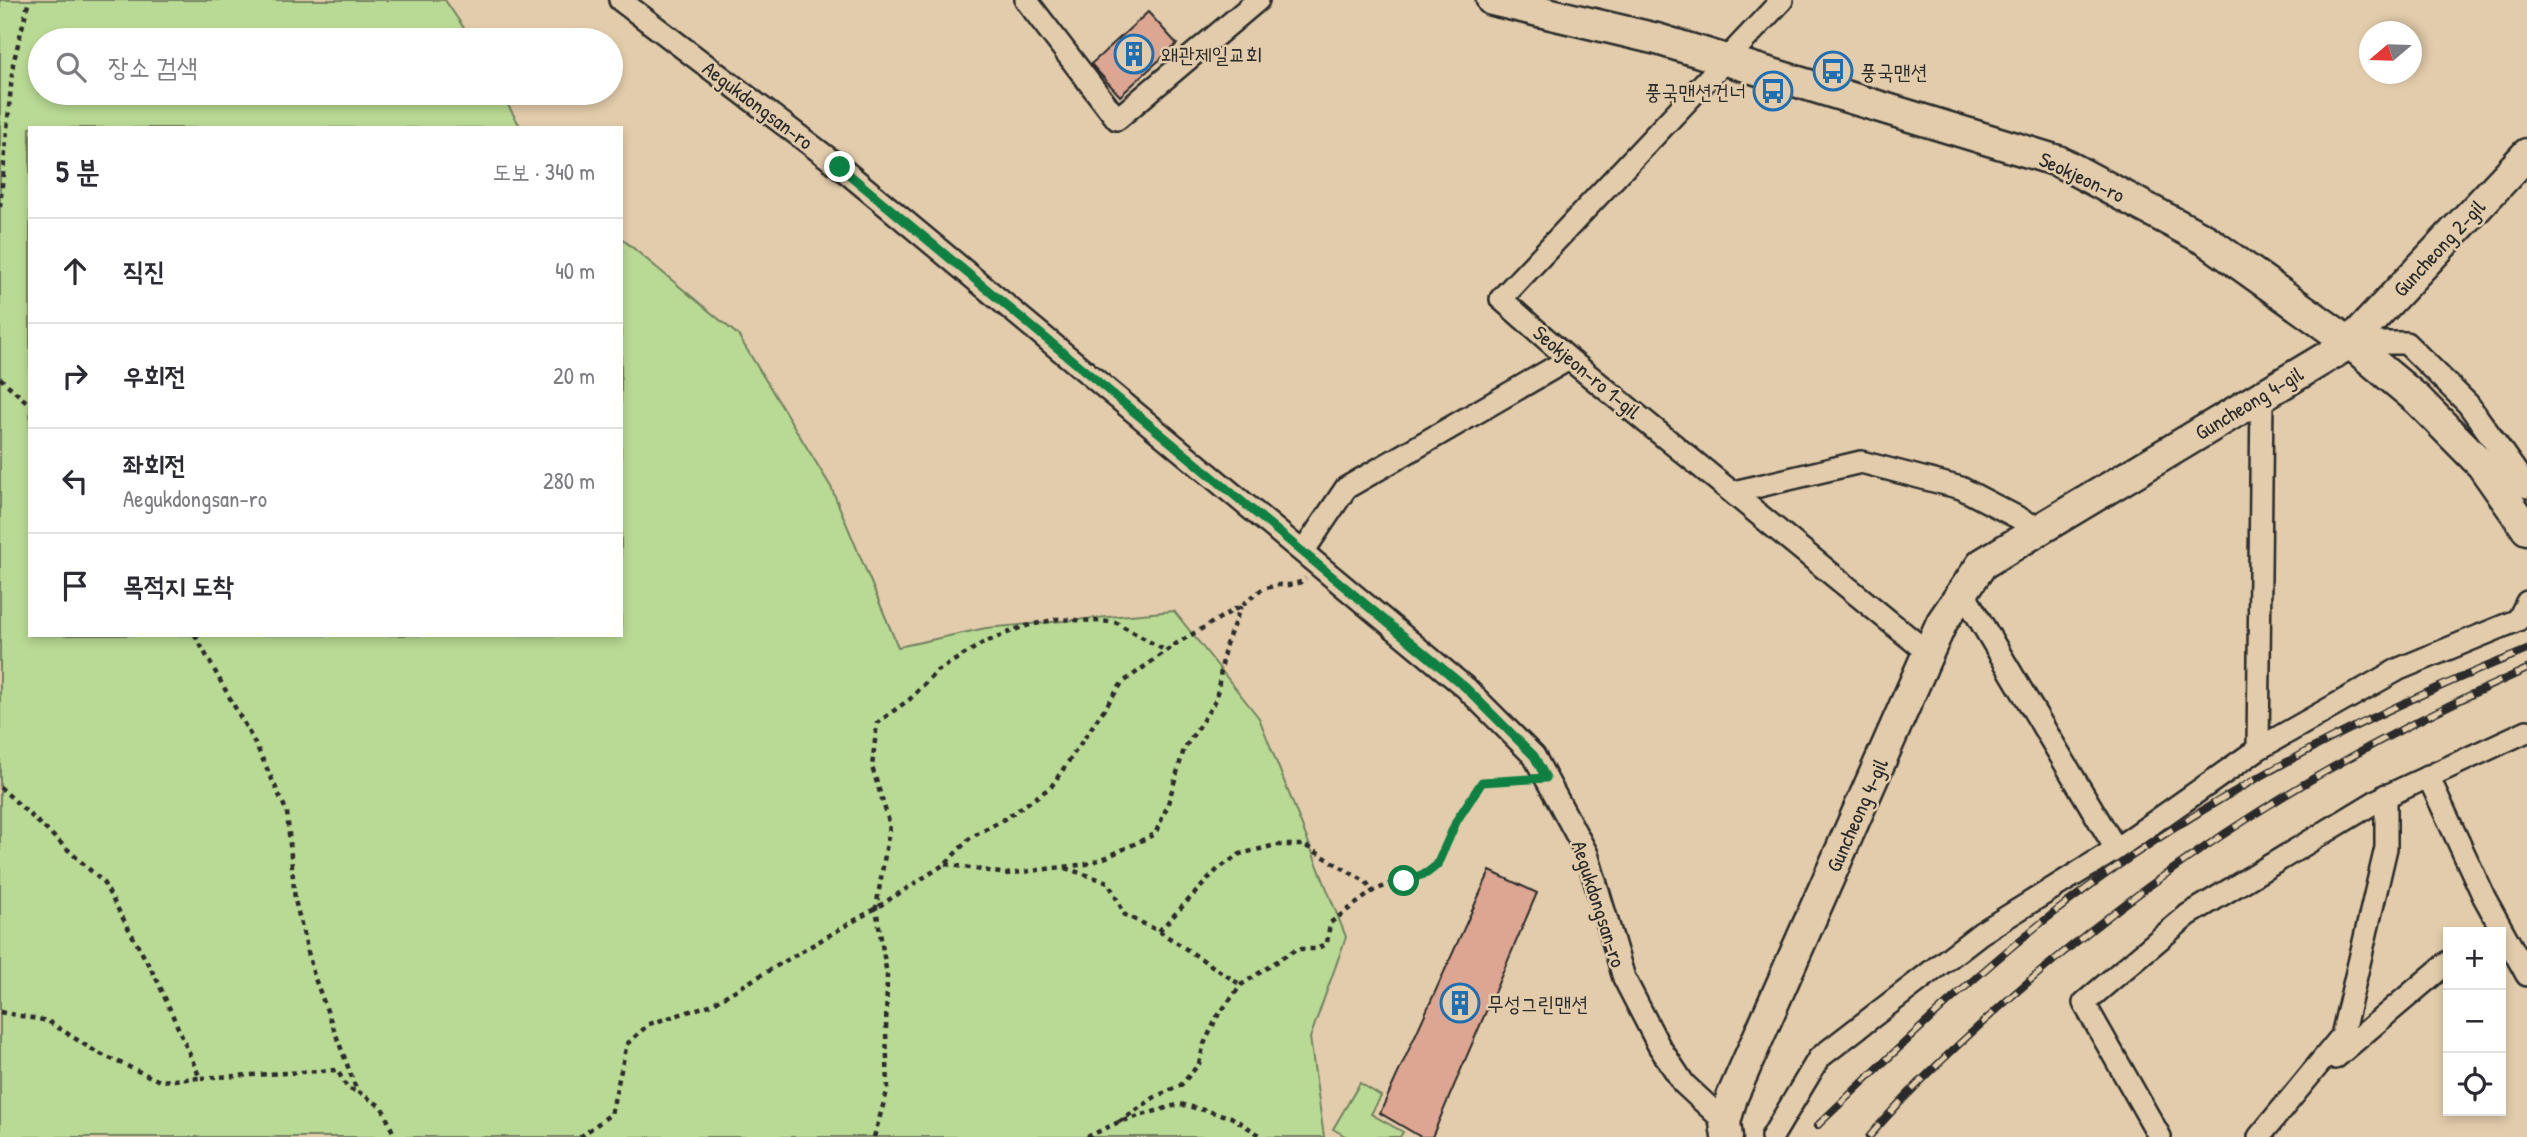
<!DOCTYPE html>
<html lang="ko">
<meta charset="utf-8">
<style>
:root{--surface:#fff;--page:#f2f2f3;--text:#2b2b33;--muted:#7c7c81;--line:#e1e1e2}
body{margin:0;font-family:"Patrick Hand","Poor Story",sans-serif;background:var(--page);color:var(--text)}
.controls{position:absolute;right:21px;bottom:21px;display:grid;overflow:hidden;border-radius:0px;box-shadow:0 4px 10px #0003}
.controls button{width:63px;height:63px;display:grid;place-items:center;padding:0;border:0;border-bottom:2px solid var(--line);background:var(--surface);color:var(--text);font:35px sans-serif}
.compass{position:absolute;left:2359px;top:21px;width:63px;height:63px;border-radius:50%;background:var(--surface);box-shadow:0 4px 10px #0003;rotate:251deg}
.stop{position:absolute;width:21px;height:21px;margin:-16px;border:5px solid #0b8043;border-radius:50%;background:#fff}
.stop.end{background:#0b8043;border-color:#fff;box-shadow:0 2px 7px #0008}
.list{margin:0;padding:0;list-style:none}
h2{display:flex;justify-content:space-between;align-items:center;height:91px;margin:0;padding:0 28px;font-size:30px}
h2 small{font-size:23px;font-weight:400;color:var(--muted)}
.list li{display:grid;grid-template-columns:46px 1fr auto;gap:21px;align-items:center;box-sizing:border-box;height:105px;padding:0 28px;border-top:2px solid var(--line)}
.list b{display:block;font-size:26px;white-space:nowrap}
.list p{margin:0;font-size:23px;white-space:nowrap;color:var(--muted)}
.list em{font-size:23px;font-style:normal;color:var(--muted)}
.icon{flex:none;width:38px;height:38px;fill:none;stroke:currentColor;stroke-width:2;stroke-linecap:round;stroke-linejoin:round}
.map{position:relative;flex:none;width:2527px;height:1137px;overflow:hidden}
.search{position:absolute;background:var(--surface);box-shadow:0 4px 10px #0003;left:28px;top:28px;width:595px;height:77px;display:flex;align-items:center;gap:18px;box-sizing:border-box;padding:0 24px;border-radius:38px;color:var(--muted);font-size:26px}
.panel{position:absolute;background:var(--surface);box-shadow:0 4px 10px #0003;left:28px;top:126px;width:595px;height:511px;border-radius:0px}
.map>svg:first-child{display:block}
</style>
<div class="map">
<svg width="2527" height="1137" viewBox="0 0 2527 1137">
<rect width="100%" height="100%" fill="#e2ccab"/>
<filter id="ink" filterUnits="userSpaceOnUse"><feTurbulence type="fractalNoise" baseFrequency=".0143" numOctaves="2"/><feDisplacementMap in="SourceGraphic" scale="14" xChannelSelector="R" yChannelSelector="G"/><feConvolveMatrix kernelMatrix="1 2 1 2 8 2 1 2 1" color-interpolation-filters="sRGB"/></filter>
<g filter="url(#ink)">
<path fill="#b9da94" stroke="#728260" stroke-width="2" d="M0,0h445l27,40h-432v53h461l20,35h-491v507h591v-397l117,97 93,152 67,160 88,-19 188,-17 85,107 87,219 -36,101 14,99h-1324z
M1360,1083l21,13 -10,18 32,18 -3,5h-53l-14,-8z"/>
<path fill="#dca692" stroke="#2b2b2b" stroke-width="2" d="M1148,12l29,32 -57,52 -29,-32z
M1490,871l47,22 -105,244h-11l-41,-24z"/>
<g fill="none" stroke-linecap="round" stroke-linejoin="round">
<defs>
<path id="street" d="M620,0l220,167 626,521 68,68 53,98 37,124 35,68 25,38 41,38
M1026,0l91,119 141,-119
M1782,0l-281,299 68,60 359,294
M2350,343h56l62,61 59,83
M1734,492l127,-30 100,26 79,41
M1303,552l43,-64 223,-129
M1963,592l153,257
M2258,749l4,-353
M2428,776l56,121 43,78
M2335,1058l113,-96
M1772,1137l47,-79 162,-125 135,-84 142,-100 141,-80 119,-49 9,-18
M2160,1137l-76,-134 104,-88 192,-116 147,-68
M2259,1137l83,-101 44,-188v-53"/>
<path id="secondary" d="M1492,0l165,39 401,122 148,79 144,103 67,56 65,66 45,64
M1727,1137l-2,-15 7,-25 196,-444 14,-31 40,-58 368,-221 177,-189"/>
</defs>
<use href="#street" stroke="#2b2b2b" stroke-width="26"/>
<use href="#secondary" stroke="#2b2b2b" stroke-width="35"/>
<path stroke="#2b2b2b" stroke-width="4.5" stroke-dasharray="5 5" stroke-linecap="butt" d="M0,207l13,-143 16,-64
M0,378l30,27
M195,635l62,112 30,65 8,88 19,76 43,115 25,16 13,30
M0,787l103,95 55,100 42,96 137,-8 11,19 8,2
M946,864l60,10 81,-10 20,-7 48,-23 12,-27 17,-58 32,-49 9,-53 16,-41
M1065,868l43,14 17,33 34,16 82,54
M1159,931l59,-62 22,-15 36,-9h28l62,37 7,9
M0,1012l48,9 48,31 64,29 40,-3
M1119,1122l36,-25 26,-12 18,-21 5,-20 13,-27 24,-32 55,-36h21l10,-6 3,-20 43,-32 19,-8 35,-10 10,-8 20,-45 25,-38 42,-3
M580,1137l31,-23 16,-70 22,-20 61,-19 166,-97 69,-44 25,-26 36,-20 45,-31 71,-104 52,-38 68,-40 19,-15 15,-5h14l11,-3 4,-4
M874,1137l14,-49 -2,-56 1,-57 -11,-67 14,-83 -18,-58 5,-44 33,-24 27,-28 46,-28 39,-16 35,-8 58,3 51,29
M1087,1137l32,-15 61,-18 51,13 32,20"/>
<use href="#street" stroke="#e2ccab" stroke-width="21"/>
<use href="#secondary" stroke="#e2ccab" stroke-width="30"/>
<defs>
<path id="rail" d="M1817,1126c71,-68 142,-137 219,-199 148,-119 316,-207 491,-277
M1869,1137c43,-51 93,-96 143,-141 154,-135 327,-244 515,-327"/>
</defs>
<use href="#rail" stroke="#2b2b2b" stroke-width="8"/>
<use href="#rail" stroke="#e2ccab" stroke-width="5" stroke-dasharray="16" stroke-linecap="butt"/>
</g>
</g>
<g fill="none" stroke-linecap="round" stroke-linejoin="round" filter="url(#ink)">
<path stroke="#0b8043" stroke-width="9" d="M840,167l626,521 68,68 12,22 -64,4 -25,38 -20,45 -10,8 -23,8"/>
</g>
<defs>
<symbol id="building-ring" viewBox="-11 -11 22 22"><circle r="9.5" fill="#e2ccab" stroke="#1f6fb2" stroke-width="1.5"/><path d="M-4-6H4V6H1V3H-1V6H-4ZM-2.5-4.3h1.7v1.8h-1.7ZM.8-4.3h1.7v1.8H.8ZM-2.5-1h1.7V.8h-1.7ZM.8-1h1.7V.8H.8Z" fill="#1f6fb2"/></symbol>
<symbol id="bus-ring" viewBox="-11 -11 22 22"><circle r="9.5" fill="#e2ccab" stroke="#1f6fb2" stroke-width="1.5"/><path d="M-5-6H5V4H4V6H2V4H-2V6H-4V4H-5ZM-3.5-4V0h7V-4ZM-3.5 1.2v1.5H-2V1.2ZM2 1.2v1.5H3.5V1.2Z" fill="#1f6fb2"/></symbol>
</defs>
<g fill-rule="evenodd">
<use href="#building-ring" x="1112" y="32" width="44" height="44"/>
<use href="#bus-ring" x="1811" y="49" width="44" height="44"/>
<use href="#bus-ring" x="1751" y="69" width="44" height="44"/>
<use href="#building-ring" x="1438" y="981" width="44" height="44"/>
</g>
<g text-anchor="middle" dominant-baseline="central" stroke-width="5" stroke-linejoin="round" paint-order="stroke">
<g font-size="21" fill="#2b2b2b" stroke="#e2ccab" text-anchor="start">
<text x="1161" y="54">왜관제일교회</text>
<text x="1860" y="71">풍국맨션</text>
<text x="1746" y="91" text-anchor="end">풍국맨션건너</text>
<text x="1487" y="1003">무성그린맨션</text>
</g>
<g font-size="21" fill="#2b2b2b" stroke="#e2ccab">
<text transform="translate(758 105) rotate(37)">Aegukdongsan-ro</text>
<text transform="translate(2082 177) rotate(25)">Seokjeon-ro</text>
<text transform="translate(2439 248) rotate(-47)">Guncheong 2-gil</text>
<text transform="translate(1587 372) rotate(40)">Seokjeon-ro 1-gil</text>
<text transform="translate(2249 403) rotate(-31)">Guncheong 4-gil</text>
<text transform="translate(1857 815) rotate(-66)">Guncheong 4-gil</text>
<text transform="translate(1599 904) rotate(72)">Aegukdongsan-ro</text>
</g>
</g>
</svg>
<div class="controls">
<button>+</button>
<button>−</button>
<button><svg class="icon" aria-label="locate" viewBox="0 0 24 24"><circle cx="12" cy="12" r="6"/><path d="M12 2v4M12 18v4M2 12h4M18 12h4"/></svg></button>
</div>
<svg class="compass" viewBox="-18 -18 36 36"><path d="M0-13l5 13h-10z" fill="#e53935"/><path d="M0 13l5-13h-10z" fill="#7c7c81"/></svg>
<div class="stop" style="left:1404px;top:881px"></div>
<div class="stop end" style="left:840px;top:167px"></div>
<div class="search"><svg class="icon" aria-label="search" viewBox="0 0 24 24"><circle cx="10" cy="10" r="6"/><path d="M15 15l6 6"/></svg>장소 검색</div>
<section class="panel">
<h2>5 분<small>도보 · 340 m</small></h2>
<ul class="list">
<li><svg class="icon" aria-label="ahead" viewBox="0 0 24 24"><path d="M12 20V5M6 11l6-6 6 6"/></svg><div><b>직진</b></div><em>40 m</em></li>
<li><svg class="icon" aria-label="right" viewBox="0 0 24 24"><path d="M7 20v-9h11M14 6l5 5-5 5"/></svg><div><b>우회전</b></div><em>20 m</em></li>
<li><svg class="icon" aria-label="left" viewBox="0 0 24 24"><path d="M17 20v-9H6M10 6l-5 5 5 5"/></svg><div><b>좌회전</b><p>Aegukdongsan-ro</p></div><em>280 m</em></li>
<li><svg class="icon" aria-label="arrive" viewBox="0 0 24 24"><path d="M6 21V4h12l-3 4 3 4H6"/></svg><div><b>목적지 도착</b></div></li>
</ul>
</section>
</div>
